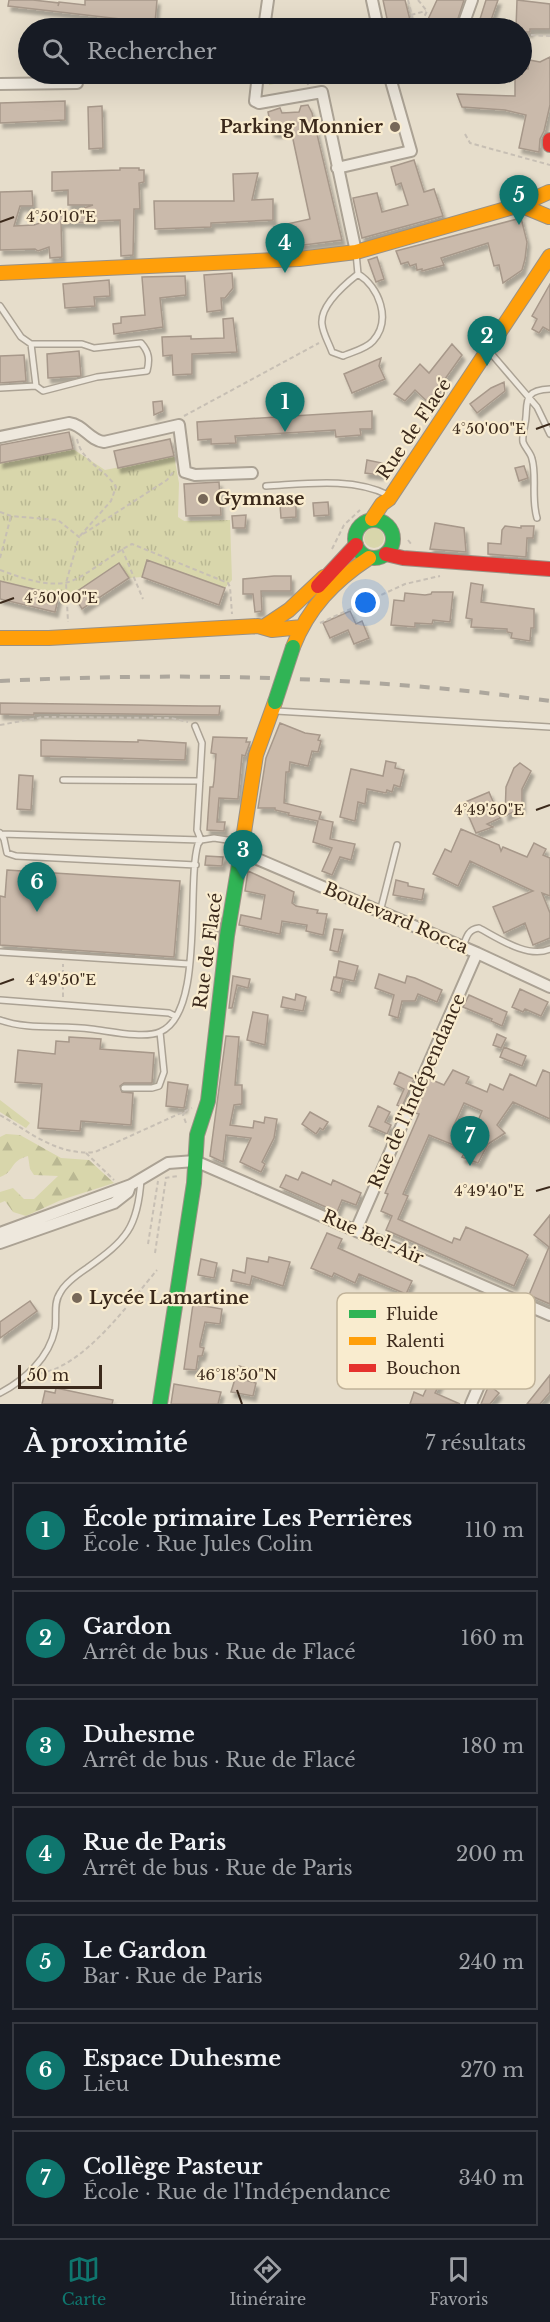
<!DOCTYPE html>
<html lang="fr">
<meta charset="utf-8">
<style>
:root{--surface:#171b24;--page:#20242c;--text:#f1f3f6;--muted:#9ea1a6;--line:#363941;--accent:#0f766e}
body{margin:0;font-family:"Libre Baskerville",serif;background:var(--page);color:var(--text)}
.scale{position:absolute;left:18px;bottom:15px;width:84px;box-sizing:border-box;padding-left:6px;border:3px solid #3b291b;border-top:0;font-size:16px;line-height:21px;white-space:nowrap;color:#3b291b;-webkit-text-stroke:4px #f9eccf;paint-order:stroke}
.you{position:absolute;left:366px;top:603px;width:21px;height:21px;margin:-15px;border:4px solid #fff;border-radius:50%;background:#1a73e8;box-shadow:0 0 0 9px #1a73e833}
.badge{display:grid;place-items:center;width:39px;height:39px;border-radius:50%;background:var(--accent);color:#fff;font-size:20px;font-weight:700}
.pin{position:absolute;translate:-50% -50px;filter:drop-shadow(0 2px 3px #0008)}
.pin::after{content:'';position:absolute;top:32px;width:21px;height:18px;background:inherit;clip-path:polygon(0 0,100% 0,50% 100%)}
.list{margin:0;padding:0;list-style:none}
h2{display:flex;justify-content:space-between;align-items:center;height:78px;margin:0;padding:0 24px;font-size:26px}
h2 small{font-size:20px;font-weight:400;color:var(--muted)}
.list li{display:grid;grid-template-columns:39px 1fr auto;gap:18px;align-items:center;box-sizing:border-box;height:96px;margin:0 12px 12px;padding:0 12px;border:2px solid var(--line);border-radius:0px}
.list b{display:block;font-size:22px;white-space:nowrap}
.list p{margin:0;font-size:20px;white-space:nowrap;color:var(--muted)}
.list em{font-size:20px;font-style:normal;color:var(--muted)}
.icon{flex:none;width:33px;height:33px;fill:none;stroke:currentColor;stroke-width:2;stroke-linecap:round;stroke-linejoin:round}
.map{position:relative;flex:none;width:550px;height:1404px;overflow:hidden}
.search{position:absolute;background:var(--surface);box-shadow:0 6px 24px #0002;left:18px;right:18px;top:18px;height:66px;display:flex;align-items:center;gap:15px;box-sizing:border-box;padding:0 21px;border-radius:33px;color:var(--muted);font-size:22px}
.sheet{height:834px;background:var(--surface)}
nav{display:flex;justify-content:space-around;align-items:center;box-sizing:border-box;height:84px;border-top:2px solid var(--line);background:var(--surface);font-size:16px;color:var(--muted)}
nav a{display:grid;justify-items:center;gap:3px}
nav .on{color:var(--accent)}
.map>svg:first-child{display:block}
</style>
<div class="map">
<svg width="550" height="1404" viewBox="0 0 550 1404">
<defs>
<pattern id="forest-firs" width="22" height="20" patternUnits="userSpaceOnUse" patternTransform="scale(1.5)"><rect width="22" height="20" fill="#d8d6ab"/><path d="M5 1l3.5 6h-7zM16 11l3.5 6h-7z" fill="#bab893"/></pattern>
<pattern id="park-tufts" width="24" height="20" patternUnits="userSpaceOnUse" patternTransform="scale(1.5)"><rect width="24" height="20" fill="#d8d6ab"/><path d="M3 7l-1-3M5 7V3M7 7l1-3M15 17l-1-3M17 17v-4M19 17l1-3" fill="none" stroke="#bab893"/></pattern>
<filter id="shadow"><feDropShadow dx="3" dy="5" stdDeviation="1.5" flood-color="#0004"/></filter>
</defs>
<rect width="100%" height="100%" fill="#e6ddcb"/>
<path fill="#d8d6ab" d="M270,74h34l1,4 -36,7z
M364 538a10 10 0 1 1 20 0a10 10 0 1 1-20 0Z"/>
<path fill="url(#forest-firs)" d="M0,1100l30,23 -4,5 -26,-16z
M6,1134l14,1 41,23 28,2 25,23 -53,17 -35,16 -13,-4 -8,-11 -5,2v-11l13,-4 11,11h10l24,-23 -24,-1 -4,-6 -2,-13c-19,5 -13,16 -28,21v-40z"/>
<path fill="url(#park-tufts)" d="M73,449l32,21 69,-14 5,27 -1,34 6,4 46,-1 2,60 -7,8 -78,-27 -5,16 -13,1 -10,-15 -46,31 -14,1 -59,-14v-118z"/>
<path fill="#cabaab" stroke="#a7988a" stroke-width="1.5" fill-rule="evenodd" filter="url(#shadow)" d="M9,0h24l26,3 -1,3 1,-4 26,3v-5h72l-2,23 -147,-17z
M383,0h22l7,28h-23z
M437,0h27l-9,28h-31z
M486,0h12l-8,23 -10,-4z
M517,0l33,4v25h-20v3h-8v-4h-6z
M550,57v48l-6,26 -4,8 -1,13 -20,-4 7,-33 -21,-5 -43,-3 -5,-13 58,2v-22h7v-6l6,1 1,-9 11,2z
M65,101v19l-65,3v-20z
M308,105l4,8 30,127 -61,8 -3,-22 32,-7 -19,-89 -14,3 -5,-1 -4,-20 12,-4 2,5 17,-1 2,-6z
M102,106l1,42 -14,1 -1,-42z
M414,160l10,32 10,-3 9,27 -81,22 -9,-40 24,-5 5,19 26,-7 -7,-22 -5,2 -5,-18z
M120,168h19v2h5v12l-5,1 1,26h-6l-1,46 -12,1 -1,-36 -23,1v2l-36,-1 1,35 -12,1 -1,-11 -11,4 -3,-2 -35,1v-58l32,-1 1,15h-13l-6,20 20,-1 59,-20h-25v-15l-16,1v-19l68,-2z
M258,173l-6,27 21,-1v21l-62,3v4l-56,2 -1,-28h80l-1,-27z
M521,218l6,24 -2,17 -3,11 -19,13 -4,-18 -5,1 -6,-23 -47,15 3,7 -22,6v-2l-5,1 -1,-6 -6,2 -2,-4 -7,2 -5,-13z
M377,257l7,22 -8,3 -8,-22z
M232,273l1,15 -8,10h-4l1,12 -15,2 -3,-37z
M185,276l1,19 -26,3 3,29 -49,7 -1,-10 8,-1v-6l24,-2 -3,-38z
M109,280l1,16 -16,1 1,9 -30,2 -2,-24z
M550,284v47l-7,-4 -4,6 -7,-4 5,-10 -5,-3z
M233,318l4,34 -45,2v20l-19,1 -1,-20 -9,1 -1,-19 29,-1v3l33,-1 -1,-19z
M452,344l10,11 -22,31 2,3 -12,15 -15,-14 -10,11 -11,-7 26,-30 9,9z
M79,351l2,25 -33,2 -1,-24z
M24,355l2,26 -26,2v-27z
M381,358l-2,8 6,13 -33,14 -8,-19z
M504,382l1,9 -28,22 -7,-9 21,-16z
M162,401l1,10 -9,4 -1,-13z
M372,411v18h-12l1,6 -25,2 -1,-7 -100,6 1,7 -25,1v-5l-13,1 -1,-18z
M69,432l4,17 -73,14v-18z
M170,439l4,17 -56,12 -4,-17z
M367,460l15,3 -2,12 -15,-2z
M524,466l4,12 -9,3 -4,-13z
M219,482l2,33 -35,1 -2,-32z
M328,502l1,13 -15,1 -1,-13z
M296,504v13l-15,1 -1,-13z
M246,515l-1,13h-12l-1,-12z
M435,523l29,5 2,24 -36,-3z
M505,526l16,2v-2h13l-1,12h-6l-1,19 -38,-3v-11l13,1 1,-14z
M147,560l78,28 -6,17 -77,-28z
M119,563l10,15 -47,31 -9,-15z
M274,576h17v15h-30l1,20 -7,1 -2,-18h-10v-15z
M0,581l59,14 -4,17 -55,-13z
M471,583l12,2 -2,17 53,7v19h-3l-1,13 -19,-3 1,-5 -5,-1v-3l-36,-2 1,-8 -6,-1z
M432,592h21l-3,30 -17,-2 -1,4 -17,-1v4l-24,-2 3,-25 10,1 1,-8 20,2 6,-1z
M350,611l6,13 6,-3 7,17 -15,6 -6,-14 -18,8 -7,-15z
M0,703l201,3h19l-1,9 -185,-2v2l-34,-1z
M280,723l25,10 15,2 -2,5 3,1 -3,11 -6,-1 -4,15 -18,-4 -1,10h-3l-2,31 37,9 -2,7 14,3 -3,17 25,5 -4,16 -11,-3 -8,18 -10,-4 10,-23 -19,-6 5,-21 -30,-6 1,-2 -14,-3v-2h-17l8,-50z
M213,737l34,1 -1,4h4l-5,14 -3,-1 -4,44 -19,-1 -2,24h8l-1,9 -17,-1 3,-43h3l1,-6 2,-27 -5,-1z
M41,740l97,2v-2l48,3 -1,17 -144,-4z
M386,761l10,2 -1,5 9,2 -4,17 -6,-2 -2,7 -5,-2 -1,3 -19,-4 -2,15 -7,-2 -3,19 -15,-4 11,-48 32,7z
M520,763l11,8 -9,18v19l-17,8 1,-29 8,-19z
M19,775l14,1 -2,34 -14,-1z
M489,792l11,26 -13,6 6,3 -17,6 -13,-30z
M461,829l38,16 2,6 2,-4 24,10 7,-14 12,6 -3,6 7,3v38l-8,-3 8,20v25l-17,7 -8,-22 -21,10 -11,-26 40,-16 -63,-30 -12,25 -25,-12 12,-25 6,3z
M206,856l17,1 -1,9 -17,-1z
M7,870l173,11 -6,76 -174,-12v-49l5,1z
M248,871l46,21 -2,11 4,3 22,4 -1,3 10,1 -4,21 -17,-4 1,-6 -25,-4 -2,13 -41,-9 2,-10 20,4 4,-24 -20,-4z
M396,880l12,3v3l16,3 -2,11 -29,-5z
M212,912l8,2 -3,21 -8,-2z
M334,929l9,1 -5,22 -8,-2z
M339,961l19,5 -4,15 -18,-4z
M379,974l26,9 2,-7 8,2 27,12 -5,12 -19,-8 -3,7h-13l-4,17 -9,-3 5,-20 -19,-7z
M233,976l17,3 -2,9 -11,-3 -5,23h-3z
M334,977l9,2 -3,14 -9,-3z
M520,989l28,13 -7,14 -16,-7 -2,3 -11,-5z
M296,994l10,3 -3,14 -22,-4 2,-10 12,3z
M469,995l38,17 -5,14 -11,-5 1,-2 -29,-12z
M253,1012l15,3 -3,30 -18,-5z
M497,1034l9,4 -5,10 -8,-3z
M226,1036l13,1 -4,48h7v19l-8,1 -4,20 23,3 1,-7 10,2 1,-6 12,2 -3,19 -12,24 3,2 -4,8 -21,-10 11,-24 -25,-3 -3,27 -13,-6z
M69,1037l32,2 -1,10 54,4 -2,30h-28l-4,3 2,6 11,1 -2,32 -50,-4 -1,10 -42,-3 4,-44 -27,-2 3,-32 37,4 1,-13 13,1z
M504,1047l22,9 -4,10 -22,-9z
M453,1070l16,7 -3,6 21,9 3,-8 13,6 7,-16 26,12 7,-16 7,3v46l-37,-17 -16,23 8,8 -17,11 -10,19 -16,-6 4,-7 -37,-15 -26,59 5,2 -10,23 54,24 2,-5 6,2 6,-13 56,24 6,4 -14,31 -128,-56 6,-14 -11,-5 7,-17 -3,-1 34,-79 -4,-1 15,-34 14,6zM464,1103l18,8 -10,24 -19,-8z
M399,1072l15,7 -12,28 -5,-2 7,-16 -10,-5z
M168,1082l20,3 -4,23 -18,-2z
M378,1106l12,6 -5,10 6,3 -4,9 -18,-8z
M310,1112l18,10 -5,8 -3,-2 -4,6 -14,-10z
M302,1172l29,13 2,-5 28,13 -5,12 -14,-5 -5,12 -57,-25 6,-12 12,5z
M550,1215v89l-21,-9 20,-48 -15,-12z
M327,1233l15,6 -4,9 74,33 -6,13 -47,-20 -4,9 -21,-10 -2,4 -21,-9z
M269,1257l21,5 -7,24 -31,-10 -2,9 -19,-4 2,-11 12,3 2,-15 21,4z
M201,1259l16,4 -3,15 -16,-3z
M30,1301l7,10 -37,27v-16z
M193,1304l29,5 -2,15 -15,-2 -5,22v3l4,1 -2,8h-4l-2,14 -12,-1z
M393,1313l25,11 1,-2 4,2 3,-7 17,8 -3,6 4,2 -1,2 25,11 -12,27 -8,-1 -5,6 -8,15 25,11h-50l4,-12 9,4 18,-40 -32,-13 -7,2 -2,4 -19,-9z
M239,1366l11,3 -2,12 8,2 -3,13 -22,-4z
M550,1375v17l-10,12h-13z
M174,1384l47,8 -3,12h-47z
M489,1385l10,8 -9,11h-9z
M56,1388l57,12 -1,4h-70l3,-13 10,2z"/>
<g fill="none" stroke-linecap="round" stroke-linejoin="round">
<defs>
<path id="lane" d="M356,253l2,21c21,13 34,46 15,67 -7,8 -21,11 -30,15l-11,-4c-3,-9 -9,-18 -10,-28 -2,-18 22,-39 36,-50
M0,306l21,31 10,7 5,42 -36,2
M31,344h51l12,4 47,-5c8,9 9,16 6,28l-50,6 -54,14 -7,-5
M489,351l48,56 13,27
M266,486c39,-2 86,-9 122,9
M537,518c-6,-20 0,-42 -5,-59 -1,-6 -7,-11 -9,-17 -1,-7 1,-11 2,-18 4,-19 -5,-34 25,-35
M276,711l274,16
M63,780l137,1
M0,833l4,6 3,14 9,3 180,9
M1,834l200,6 -4,-10 5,-87 -7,-17
M380,912l17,-67
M463,947c3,-9 5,-18 16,-19 19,10 49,31 71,21
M0,952l189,12
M0,1000l169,13 6,3
M0,1020c28,10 61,5 91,9 18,2 53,10 69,3 45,-19 26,-147 38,-188l3,-4 13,-2 26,4
M124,1088h28l7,-2 5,-14 -4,-40
M0,1393c25,-13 49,-35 55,-64 2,-11 -2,-26 5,-36 5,-10 18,-19 27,-25 39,-28 51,-40 54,-89"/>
<path id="street" d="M372,0l6,28
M264,28l4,-28
M462,28l10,-28
M258,74l-3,27 4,2 63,-11 34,160
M0,84l77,-1
M337,168l74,-17 -22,-77
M0,437l69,-14c15,2 20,17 35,19l75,-17 6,47 10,3 57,-2
M241,852l236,101 73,34
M356,1230l121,-277
M0,1233l131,-48 37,-22 27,-2 355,154
M0,1243l114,-40 14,-11 2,-6
M471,1404l45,-104"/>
<path id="fast" d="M355 539a19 19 0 1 1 38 0a19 19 0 1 1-38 0Z
M160,1404l34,-221 3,-48 11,-34 19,-165 13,-78"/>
<path id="slow" d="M520,205l29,12
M0,273l299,-14 57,-7 164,-47 29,-13
M372,519l10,-15 7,-5 161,-243
M265,626l24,-16 35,-33
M0,638h49l209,-12 14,4 30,-3
M293,647c15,-39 41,-66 76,-89
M240,858l16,-103 19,-53"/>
<path id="jam" d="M550,140v5
M386,554l17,4 147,11
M318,586l38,-41"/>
</defs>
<use href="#lane" stroke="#aba294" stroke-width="8"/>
<use href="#street" stroke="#aba294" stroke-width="14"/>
<use href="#fast" stroke="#9b9184" stroke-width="16"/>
<use href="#slow" stroke="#9b9184" stroke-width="16"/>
<use href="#jam" stroke="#9b9184" stroke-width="16"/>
<path stroke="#c7bfb4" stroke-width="2" stroke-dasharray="4.5 3" stroke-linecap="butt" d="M408,0l7,28
M418,0l9,11 -8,17
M411,15l15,-4
M531,35l19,1
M306,74l2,11
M465,134l5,9 80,22
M184,416l135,-73
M77,439c4,22 28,30 39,48l-5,14 -32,36
M0,512l11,4 47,4 21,17 -13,46 2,39
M83,534l84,-54 7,-9
M408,540l4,5
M122,549l21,50
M332,549l12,-24 16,-15
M0,558l11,-42
M0,570c20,7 42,16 64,13 17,-2 49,-30 68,-39l96,39 2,4 2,27
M320,623l85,-39 35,-8
M0,725l43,-8 128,1 17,4
M63,997v-33
M185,1112l-2,3 3,8
M0,1115c31,18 58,41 95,37l97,-44
M86,1153l28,27
M165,1178l13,-2
M148,1244l10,-63
M155,1253l11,-75
M40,1373c44,-6 89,-70 117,-103"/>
<use href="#lane" stroke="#eee8dd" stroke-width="5"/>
<use href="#street" stroke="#eee8dd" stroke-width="10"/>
<use href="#fast" stroke="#30b455" stroke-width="14"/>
<use href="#slow" stroke="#ff9f0a" stroke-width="14"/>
<use href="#jam" stroke="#e5322d" stroke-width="14"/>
<path stroke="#ada79d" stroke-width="4" stroke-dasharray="10 10" stroke-linecap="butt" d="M0,681c183,-9 369,-5 550,20"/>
<defs>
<path id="fast-bridge" d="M275,702l18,-55"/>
</defs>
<use href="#fast-bridge" stroke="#9b9184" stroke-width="16" stroke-linecap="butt"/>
<use href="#fast-bridge" stroke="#30b455" stroke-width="14"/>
</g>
<path fill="none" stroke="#3b291b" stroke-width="2" d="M0,222l14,-5M536,429l14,-5M0,603l14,-5M536,810l14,-5M0,984l14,-5M536,1191l14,-4M237,1390l5,14"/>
<g fill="#776859" stroke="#f9eccf" stroke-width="2">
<circle cx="395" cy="127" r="6"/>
<circle cx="203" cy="499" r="6"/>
<circle cx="77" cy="1298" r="6"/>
</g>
<g text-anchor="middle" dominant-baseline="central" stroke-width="4.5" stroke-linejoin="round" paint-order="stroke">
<g font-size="18" font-weight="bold" fill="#3b291b" stroke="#f9eccf" text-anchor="start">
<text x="383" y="127" text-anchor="end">Parking Monnier</text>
<text x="215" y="499">Gymnase</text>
<text x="89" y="1298">Lycée Lamartine</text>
</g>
<g font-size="18" fill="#3b291b" stroke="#f9eccf">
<text transform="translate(414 429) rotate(-56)">Rue de Flacé</text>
<text transform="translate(396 918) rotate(23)">Boulevard Rocca</text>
<text transform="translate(208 951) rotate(-82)">Rue de Flacé</text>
<text transform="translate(417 1091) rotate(-66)">Rue de l'Indépendance</text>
<text transform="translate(373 1237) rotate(24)">Rue Bel-Air</text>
</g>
</g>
<rect x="337" y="1293" width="198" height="96" rx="9" fill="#f9eccf" stroke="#c0b299" stroke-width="1.5"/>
<rect x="349" y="1310" width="27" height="8" fill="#30b455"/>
<rect x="349" y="1337" width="27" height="8" fill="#ff9f0a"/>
<rect x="349" y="1364" width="27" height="8" fill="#e5322d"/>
<g font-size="16" fill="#3b291b">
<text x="386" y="1320">Fluide</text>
<text x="386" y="1347">Ralenti</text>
<text x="386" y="1374">Bouchon</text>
</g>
<g font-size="15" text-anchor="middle" fill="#3b291b" stroke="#f9eccf" stroke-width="4.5" stroke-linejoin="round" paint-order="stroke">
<text x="61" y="222">4°50'10"E</text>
<text x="489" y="434">4°50'00"E</text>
<text x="61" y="603">4°50'00"E</text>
<text x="489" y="815">4°49'50"E</text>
<text x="61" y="985">4°49'50"E</text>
<text x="489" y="1196">4°49'40"E</text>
<text x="237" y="1380">46°18'50"N</text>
</g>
</svg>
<div class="scale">50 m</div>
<div class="you"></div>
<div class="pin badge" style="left:285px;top:432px">1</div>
<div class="pin badge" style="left:487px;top:366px">2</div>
<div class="pin badge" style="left:243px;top:880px">3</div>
<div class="pin badge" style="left:285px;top:273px">4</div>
<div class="pin badge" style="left:519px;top:225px">5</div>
<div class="pin badge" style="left:37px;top:912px">6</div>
<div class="pin badge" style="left:470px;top:1166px">7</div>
<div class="search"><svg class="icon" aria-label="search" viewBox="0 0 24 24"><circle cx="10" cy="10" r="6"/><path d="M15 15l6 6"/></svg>Rechercher</div>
</div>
<section class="sheet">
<h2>À proximité<small>7 résultats</small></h2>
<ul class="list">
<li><span class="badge">1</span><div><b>École primaire Les Perrières</b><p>École · Rue Jules Colin</p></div><em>110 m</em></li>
<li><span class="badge">2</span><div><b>Gardon</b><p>Arrêt de bus · Rue de Flacé</p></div><em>160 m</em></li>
<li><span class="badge">3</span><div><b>Duhesme</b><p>Arrêt de bus · Rue de Flacé</p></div><em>180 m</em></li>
<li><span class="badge">4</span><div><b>Rue de Paris</b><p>Arrêt de bus · Rue de Paris</p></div><em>200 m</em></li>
<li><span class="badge">5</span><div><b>Le Gardon</b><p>Bar · Rue de Paris</p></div><em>240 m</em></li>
<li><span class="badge">6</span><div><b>Espace Duhesme</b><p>Lieu</p></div><em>270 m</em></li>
<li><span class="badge">7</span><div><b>Collège Pasteur</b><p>École · Rue de l'Indépendance</p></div><em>340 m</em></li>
</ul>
</section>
<nav>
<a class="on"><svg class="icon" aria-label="map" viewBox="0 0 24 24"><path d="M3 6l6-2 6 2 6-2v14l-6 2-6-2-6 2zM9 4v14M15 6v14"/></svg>Carte</a>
<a><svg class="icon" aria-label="directions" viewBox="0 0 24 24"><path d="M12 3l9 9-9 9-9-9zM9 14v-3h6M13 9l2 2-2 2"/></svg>Itinéraire</a>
<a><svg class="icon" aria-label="saved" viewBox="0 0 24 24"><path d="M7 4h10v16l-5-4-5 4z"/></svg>Favoris</a>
</nav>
